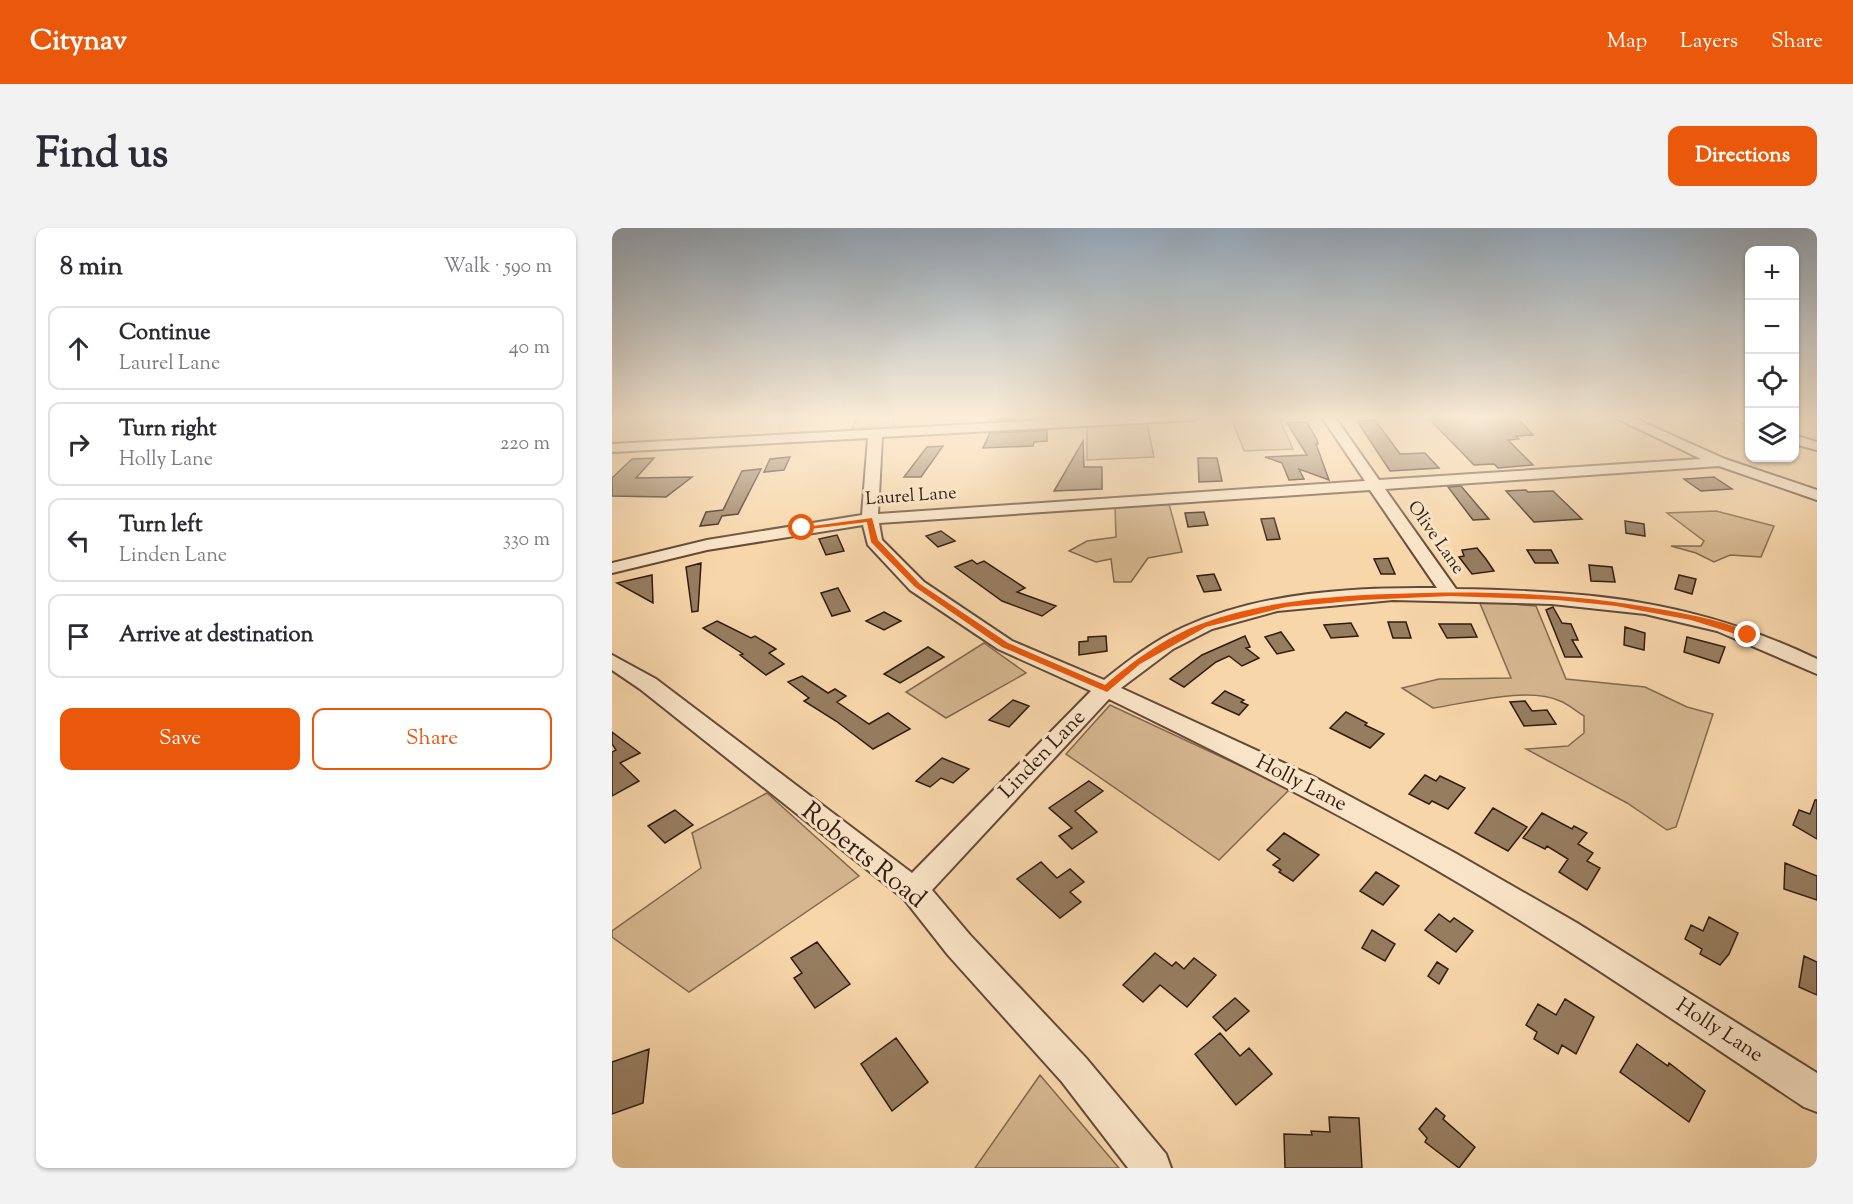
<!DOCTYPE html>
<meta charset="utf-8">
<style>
:root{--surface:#fff;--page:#f2f2f3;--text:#2b2b33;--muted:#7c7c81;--line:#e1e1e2;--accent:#ea580c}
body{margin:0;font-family:"Sorts Mill Goudy",serif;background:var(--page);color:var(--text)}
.controls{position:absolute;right:18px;top:18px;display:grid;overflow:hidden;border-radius:12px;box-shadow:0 2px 4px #0004}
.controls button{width:54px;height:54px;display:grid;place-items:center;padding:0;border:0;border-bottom:2px solid var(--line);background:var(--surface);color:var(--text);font:30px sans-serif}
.stop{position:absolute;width:18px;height:18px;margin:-14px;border:4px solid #ea580c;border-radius:50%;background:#fff}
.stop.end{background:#ea580c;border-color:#fff;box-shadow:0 2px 6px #0008}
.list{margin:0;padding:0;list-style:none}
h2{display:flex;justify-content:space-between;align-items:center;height:78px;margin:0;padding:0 24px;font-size:26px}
h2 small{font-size:20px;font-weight:400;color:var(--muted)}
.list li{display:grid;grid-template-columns:39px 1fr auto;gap:18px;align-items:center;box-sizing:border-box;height:84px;margin:0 12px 12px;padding:0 12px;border:2px solid var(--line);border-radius:12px}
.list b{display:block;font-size:22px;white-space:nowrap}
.list p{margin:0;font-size:20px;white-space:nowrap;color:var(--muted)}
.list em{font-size:20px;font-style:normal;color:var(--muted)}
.actions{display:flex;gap:12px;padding:18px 24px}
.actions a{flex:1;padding:14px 0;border:2px solid var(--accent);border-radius:12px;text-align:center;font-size:21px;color:var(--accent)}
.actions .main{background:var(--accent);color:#fff}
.icon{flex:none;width:33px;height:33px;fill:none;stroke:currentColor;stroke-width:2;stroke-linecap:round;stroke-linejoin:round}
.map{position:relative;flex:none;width:1205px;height:940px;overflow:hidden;border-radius:12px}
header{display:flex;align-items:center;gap:36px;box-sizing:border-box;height:84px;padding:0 30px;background:var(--accent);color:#fff}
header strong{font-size:28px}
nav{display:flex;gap:33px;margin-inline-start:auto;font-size:21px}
.intro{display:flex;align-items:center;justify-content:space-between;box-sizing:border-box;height:144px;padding:0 36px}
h1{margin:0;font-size:42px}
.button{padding:15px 27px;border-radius:12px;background:var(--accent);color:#fff;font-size:21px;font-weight:700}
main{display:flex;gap:36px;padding:0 36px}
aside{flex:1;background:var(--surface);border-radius:12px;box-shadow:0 2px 4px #0004}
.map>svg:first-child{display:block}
</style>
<header>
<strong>Citynav</strong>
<nav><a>Map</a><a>Layers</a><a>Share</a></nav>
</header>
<div class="intro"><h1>Find us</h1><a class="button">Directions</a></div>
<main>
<aside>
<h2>8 min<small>Walk · 590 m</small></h2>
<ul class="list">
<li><svg class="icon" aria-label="ahead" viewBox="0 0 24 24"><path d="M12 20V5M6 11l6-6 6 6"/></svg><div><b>Continue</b><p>Laurel Lane</p></div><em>40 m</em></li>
<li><svg class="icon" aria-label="right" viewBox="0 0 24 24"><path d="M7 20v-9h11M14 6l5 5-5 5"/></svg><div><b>Turn right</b><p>Holly Lane</p></div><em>220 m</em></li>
<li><svg class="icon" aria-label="left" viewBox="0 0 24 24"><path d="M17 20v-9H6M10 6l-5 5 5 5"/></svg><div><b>Turn left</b><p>Linden Lane</p></div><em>330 m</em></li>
<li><svg class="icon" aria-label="arrive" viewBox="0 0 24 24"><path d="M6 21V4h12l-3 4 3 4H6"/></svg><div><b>Arrive at destination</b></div></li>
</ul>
<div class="actions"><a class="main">Save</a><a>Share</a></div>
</aside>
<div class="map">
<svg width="1205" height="940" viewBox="0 0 1205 940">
<rect width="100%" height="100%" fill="#f7d6a9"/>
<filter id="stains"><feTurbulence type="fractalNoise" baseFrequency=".00333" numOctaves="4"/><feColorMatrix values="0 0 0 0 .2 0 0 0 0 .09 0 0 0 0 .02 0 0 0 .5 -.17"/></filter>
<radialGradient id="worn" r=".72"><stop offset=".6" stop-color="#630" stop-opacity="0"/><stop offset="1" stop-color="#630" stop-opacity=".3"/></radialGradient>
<path fill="#d5b68f" stroke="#826950" stroke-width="1.5" d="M246,188h36l1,14 -44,2z
M666,188l15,33 -49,2 -13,-34z
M535,195l7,34 -67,3v-35z
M557,276l13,48 -34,6 -17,24h-17l-3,-23 -15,3 -27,-11 18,-10 29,-4 -1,-31z
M1104,283l58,15 -13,31 -31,-2 -16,7 -18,-9 -25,-7h30l3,-5 -37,-28z
M867,373l57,5 30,73 79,8 42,20 26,7 -37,113 -9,3 -40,-27 -101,-54 42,-3 16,-13v-17c-8,-5 -16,-12 -24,-15 -32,-15 -91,2 -127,7l-31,-20 37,-9 72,-1z
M372,415l42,30 -80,45 -40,-26z
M498,477l180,84 -71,71 -153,-106z
M155,565l92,83 -170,116 -77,-55v-6l89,-63 -9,-35z
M428,847l79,93h-144z"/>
<path fill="#977d60" stroke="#301c11" stroke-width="1.5" d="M387,188h48v2l-51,3z
M859,188h45l17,19 -17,1 3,3 -11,1 25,25 -35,3 -4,-4 -20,1 -46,-47z
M763,192l25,34 25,-1 14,15 -49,3 -33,-50z
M695,194l10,18 1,4h-2l13,36 -30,-11 5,10 -15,1 -7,-17 -17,-6 42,-2 -20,-32z
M435,202v11l-13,1 -1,4 -50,2 7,-15z
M471,213l1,26h18v22l-48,2z
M331,218l-22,31h-17l23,-30z
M178,229l-6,13 -20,2 6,-13z
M42,230l-18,20 56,-1 -26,20 -54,-1v-18l20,-19z
M586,230h19l5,23 -23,1z
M149,241l-23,45 -16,2 -4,8 -18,2 6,-14 17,-2 19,-39z
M1102,249l18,12 -31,2 -17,-12z
M849,258l28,33 -16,1 -25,-33z
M914,262l2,2 25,-1 29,28 -48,3 -28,-31z
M592,284l4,13 -20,2 -3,-14z
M662,290l6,21 -13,1 -6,-21z
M1013,293l19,3 1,12 -19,-3z
M329,303l14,10 -17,6 -12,-11z
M225,307l7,16 -18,4 -7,-16z
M865,320l9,11 8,12 -22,3 -13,-17 5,-1 -2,-6z
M915,322h24l7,13h-23z
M776,330l7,16h-14l-7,-15z
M360,332l5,4 7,-3 41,27 -8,4 39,14 -14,10 -40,-15 -47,-34z
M89,335l-3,48 -6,1 -6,-45z
M977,337l23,2 3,15 -24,-1z
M602,346l7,16 -17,2 -7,-16z
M40,347l1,28 -36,-20z
M1067,347l17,4 -4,15 -17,-5z
M226,360l12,23 -18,5 -11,-23z
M941,379l9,16 9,1 7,16h-6l10,17h-17l-19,-47z
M272,384l17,9 -17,9 -18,-9z
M105,393l34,17 4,-2 21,13 -7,4 15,11 -18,11 -26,-20 3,-1 -3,-2 -37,-24z
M776,394h18l5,16h-18z
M739,395l7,13 -27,2 -7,-13z
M827,396h32l6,13 -30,1z
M1013,399l20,6 -1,17 -20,-5z
M669,404l13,18 -17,4 -12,-17z
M494,408l1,15 -28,4v-13l9,-1v-4z
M633,408l5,11 -4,1 13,10 -17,8 -13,-10 -13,6 -32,25 -14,-8 32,-24z
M1075,409l38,10 -6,16 -35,-11z
M316,419l16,10 -44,26 -16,-9z
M190,448l26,17 7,-4 11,7 -9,6 32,22 19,-11 22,16 -37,20 -37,-28 -32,-20 5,-3 -21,-16z
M613,463l19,9 -3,2 7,3 -9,10 -27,-12z
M401,472l16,6 -20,21 -20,-7z
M913,473l7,10 15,-1 9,14 -32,2 -14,-24z
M734,484l21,11 -2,2 19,9 -14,14 -40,-20z
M0,504l28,21 -20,10 19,18 -27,15v-44l4,-2 -4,-6z
M330,530l27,11 -16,14 -12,-5 -11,9 -14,-6z
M813,547l11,6 4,-5 25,12 -17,21 -16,-8 -3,3 -20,-10z
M477,553l14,10 -28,20 22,21 -25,17 -13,-13 13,-8 -23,-20z
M1203,572h2v39l-24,-14 6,-15 11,4z
M881,580l34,19 -19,24 -33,-18z
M63,582l18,15 -28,18 -17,-17z
M930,585l30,16 2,-3 13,7 -9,11 15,9 -6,8 13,7 -13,22 -28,-18 9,-13 -21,-13 -2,3 -22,-11z
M672,605l35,22 -26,26 -14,-9 2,-2 -8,-5 7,-6 -13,-9z
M429,634l16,16 13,-9 14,13 -14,10 11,10 -21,16 -43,-39z
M1173,635l32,13v24l-33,-11z
M764,644l23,14 -16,19 -23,-14z
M827,686l11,8 4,-4 19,13 -17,21 -31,-22z
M1097,689l29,16 -9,21 -9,11 -20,-11 2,-5 -17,-10 6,-14 12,6z
M760,702l23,14 -10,17 -23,-13z
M205,714l33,42 -35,24 -21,-30 8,-5 -11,-15z
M543,725l17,13 4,-4 8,7 10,-11 22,17 -29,32 -27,-22 -17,17 -20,-17z
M1192,728l13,6v33l-18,-8z
M825,734l11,7 -9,15 -11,-8z
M623,770l14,13 -23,20 -13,-14z
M953,771l29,18 -18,37 -14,-9 -4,9 -24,-15 3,-7 -11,-7 12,-21 18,11z
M608,805l20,23 9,-8 23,26 -36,31 -41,-51z
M284,810l32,44 -36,29 -31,-47z
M1025,816l31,22 1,-3 36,28 -16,31 -69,-50z
M37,821l-6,54 -31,11v-52z
M824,880l9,8 -2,3 32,28 -16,21 -34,-26 2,-4 -8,-9z
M717,889l30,1 3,50h-77l-1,-34 28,1 -1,-4 19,1z"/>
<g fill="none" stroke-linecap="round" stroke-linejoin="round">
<defs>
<path id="minor" d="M511,188h77l-6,4 -312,17 -4,77 487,-33 -44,-65h13l45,64 322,-21 -89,-43h17l96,43 92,31v10l-98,-34 -334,23 71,100c134,2 238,11 361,70v15l-100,-43 -72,-17 -93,-10 -159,-4 -116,11 -65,18 -39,20 -52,39 191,88 143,77 122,70 240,150v39l-13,-5c-122,-81 -243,-165 -369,-238 -107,-62 -216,-116 -326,-170l-177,191 38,45 116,123 80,96 5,14h-43l-66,-86 -114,-127 -44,-56 -264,-210 -28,-19v-15l44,24 256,194 179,-182 -93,-42 -88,-59 -42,-45 -5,-20 -156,25 -95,23v-10l95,-23 155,-25 6,-77 -256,14v-8zM758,262l67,98c-83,-1 -176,4 -253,39 -29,13 -55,33 -80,53l-92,-39 -88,-59 -42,-42 -3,-17z
M1118,188l20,1v9z
M1182,207l23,7v8l-23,-6z"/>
</defs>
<use href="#minor" stroke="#624a37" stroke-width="4"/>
<use href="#minor" fill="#fae4c7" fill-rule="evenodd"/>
</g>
<linearGradient id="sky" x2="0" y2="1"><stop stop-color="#93a8ba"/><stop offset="0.59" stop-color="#fbedd8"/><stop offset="1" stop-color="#fbedd8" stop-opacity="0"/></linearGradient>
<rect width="1205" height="320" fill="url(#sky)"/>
<path fill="#ea580c" d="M260,290l6,22 42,44 88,59 97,42c28,-24 61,-48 96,-61 58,-22 126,-28 188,-30 93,-4 185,-1 276,16 22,4 71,13 87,25l-4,3 -57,-18 -75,-14 -58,-6 -108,-4 -88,4 -76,7 -80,20 -66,37 -33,28 -105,-45 -87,-60 -44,-45 -4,-20 -65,8 -4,-2z"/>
<g text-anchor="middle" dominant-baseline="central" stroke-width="6" stroke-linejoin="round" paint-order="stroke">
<g font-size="18" fill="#301c11" stroke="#fae4c7">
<text transform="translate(299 269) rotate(-4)">Laurel Lane</text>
<text transform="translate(823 310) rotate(55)">Olive Lane</text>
</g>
<g font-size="21" fill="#301c11" stroke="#fae4c7">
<text transform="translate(431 527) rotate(-46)">Linden Lane</text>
<text transform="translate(689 556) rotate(27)">Holly Lane</text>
<text transform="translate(1107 803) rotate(33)">Holly Lane</text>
</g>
<g font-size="26" fill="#301c11" stroke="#fae4c7">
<text transform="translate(251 628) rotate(39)">Roberts Road</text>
</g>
</g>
<rect width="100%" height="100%" filter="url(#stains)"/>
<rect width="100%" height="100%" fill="url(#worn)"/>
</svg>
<div class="controls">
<button>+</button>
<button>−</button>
<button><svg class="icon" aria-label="locate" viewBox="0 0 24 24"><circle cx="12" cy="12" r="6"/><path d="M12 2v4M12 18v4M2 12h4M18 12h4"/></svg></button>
<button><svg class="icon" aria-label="layers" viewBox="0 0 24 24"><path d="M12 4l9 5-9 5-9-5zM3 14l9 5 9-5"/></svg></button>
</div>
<div class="stop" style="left:190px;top:300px"></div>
<div class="stop end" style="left:1136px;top:407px"></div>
</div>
</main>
